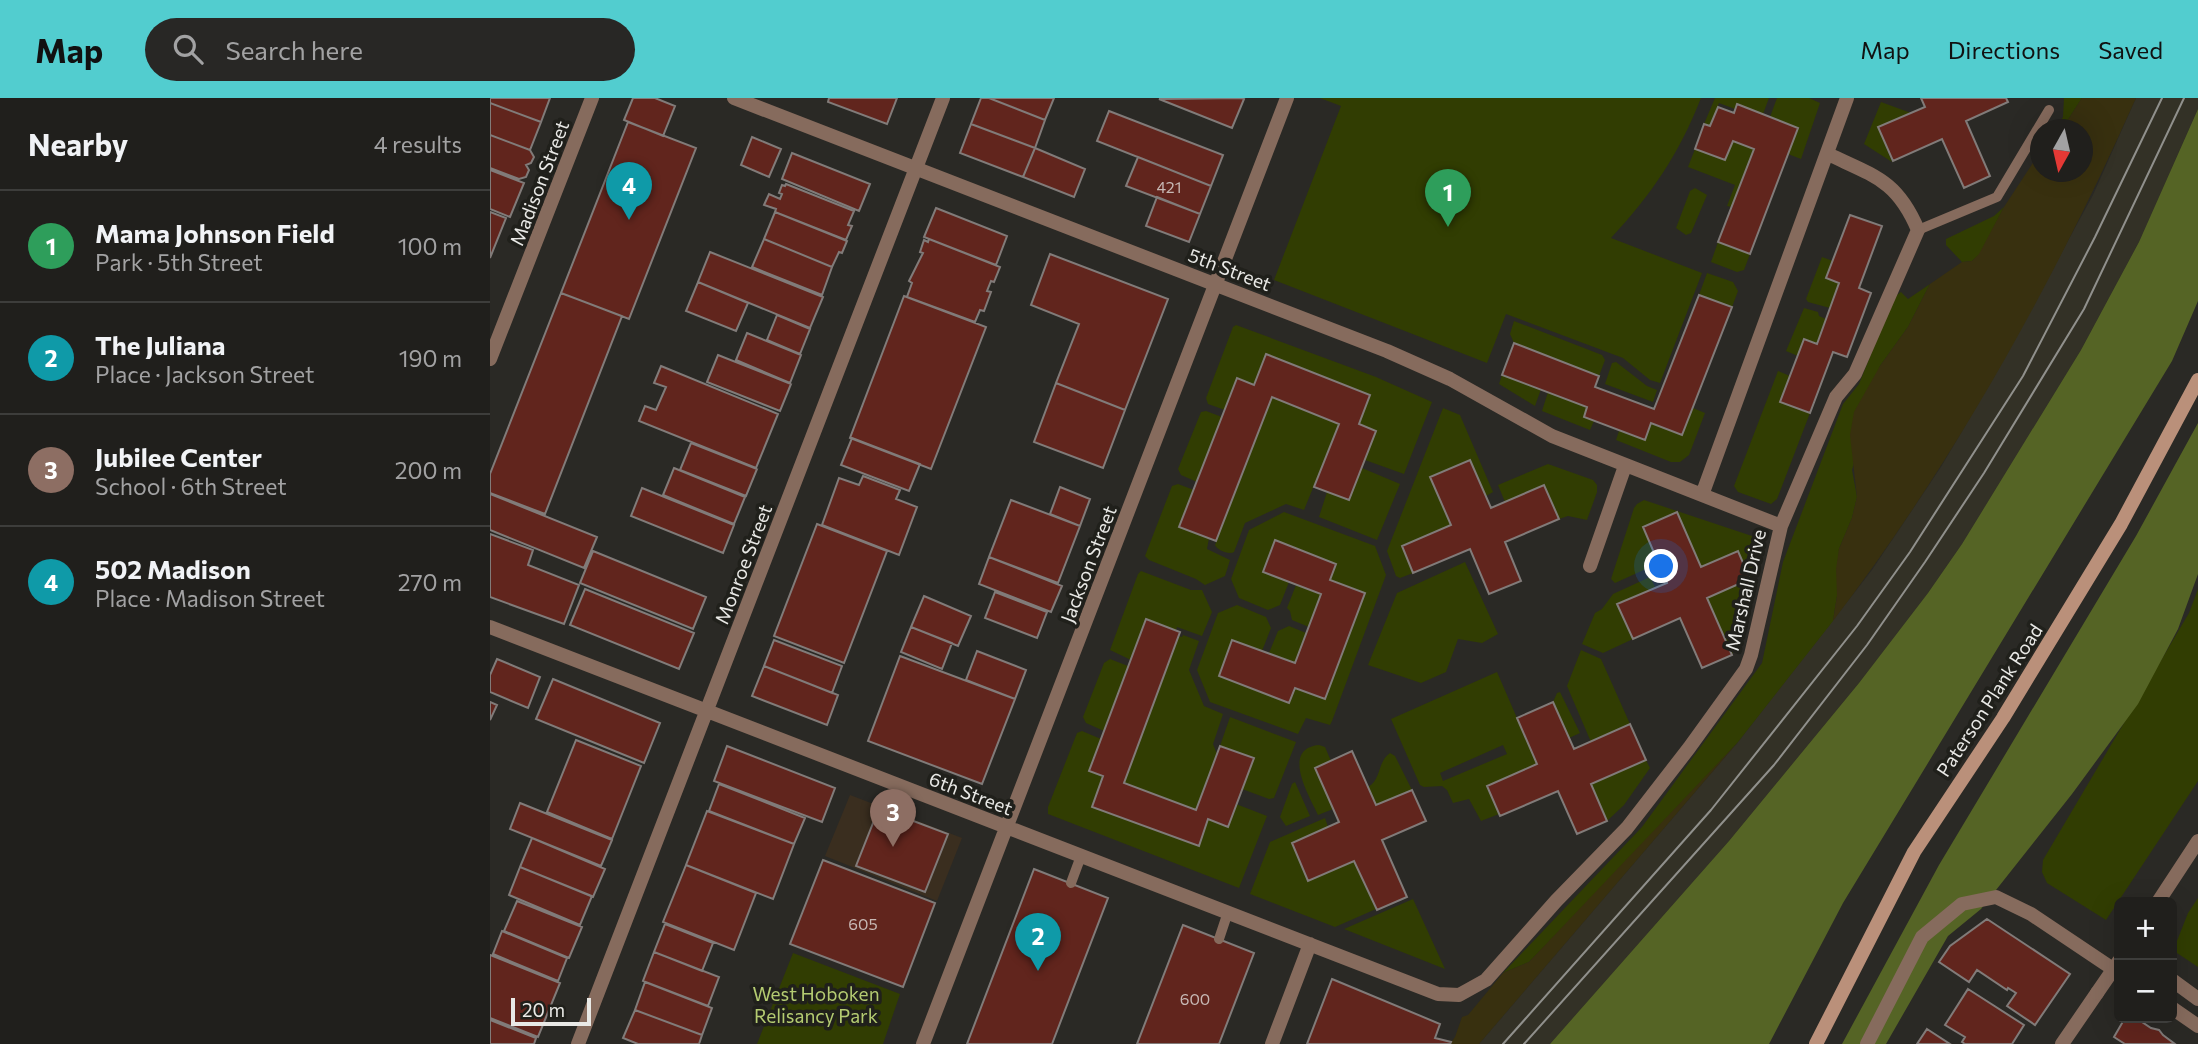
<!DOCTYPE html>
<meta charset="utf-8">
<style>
:root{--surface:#201f1c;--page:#282725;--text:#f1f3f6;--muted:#a2a2a3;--line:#3d3d3b;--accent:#52cdcf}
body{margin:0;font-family:Commissioner,sans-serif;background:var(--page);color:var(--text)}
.controls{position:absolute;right:21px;bottom:21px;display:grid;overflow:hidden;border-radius:10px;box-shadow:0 7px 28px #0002}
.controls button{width:63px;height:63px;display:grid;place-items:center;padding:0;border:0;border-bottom:2px solid var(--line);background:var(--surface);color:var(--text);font:35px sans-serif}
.compass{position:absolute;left:1540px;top:21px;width:63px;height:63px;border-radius:50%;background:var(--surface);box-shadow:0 7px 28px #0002;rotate:188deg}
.scale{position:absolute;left:21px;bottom:18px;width:80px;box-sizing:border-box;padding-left:7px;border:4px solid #e9e9e6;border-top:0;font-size:19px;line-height:24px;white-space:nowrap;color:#e9e9e6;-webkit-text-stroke:5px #20201b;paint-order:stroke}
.you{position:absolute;left:1172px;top:469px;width:24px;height:24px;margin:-18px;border:5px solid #fff;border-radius:50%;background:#1a73e8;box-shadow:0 0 0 10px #1a73e833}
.badge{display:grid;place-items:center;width:46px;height:46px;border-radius:50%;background:var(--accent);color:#fff;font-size:23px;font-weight:700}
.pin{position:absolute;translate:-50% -58px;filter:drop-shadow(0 2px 4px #0008)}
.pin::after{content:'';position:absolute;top:37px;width:24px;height:21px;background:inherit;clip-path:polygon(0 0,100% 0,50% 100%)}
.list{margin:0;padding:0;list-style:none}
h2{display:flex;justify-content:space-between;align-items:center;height:91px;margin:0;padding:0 28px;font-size:30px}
h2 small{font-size:23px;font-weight:400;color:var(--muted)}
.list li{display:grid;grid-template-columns:46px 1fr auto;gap:21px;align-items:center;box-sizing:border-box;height:112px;padding:0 28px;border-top:2px solid var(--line)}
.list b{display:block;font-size:26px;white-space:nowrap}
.list p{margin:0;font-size:23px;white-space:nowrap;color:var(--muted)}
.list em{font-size:23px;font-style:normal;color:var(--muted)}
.icon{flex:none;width:38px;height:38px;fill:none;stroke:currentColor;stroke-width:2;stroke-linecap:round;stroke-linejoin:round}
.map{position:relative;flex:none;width:1708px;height:946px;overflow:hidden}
header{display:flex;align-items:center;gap:42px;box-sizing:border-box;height:98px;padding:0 35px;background:var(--accent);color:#111}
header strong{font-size:33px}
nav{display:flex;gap:38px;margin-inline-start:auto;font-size:24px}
.search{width:490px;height:63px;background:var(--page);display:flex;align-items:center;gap:18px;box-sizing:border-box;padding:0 24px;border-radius:38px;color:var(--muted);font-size:26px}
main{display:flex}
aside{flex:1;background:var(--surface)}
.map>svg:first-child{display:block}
</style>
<header>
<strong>Map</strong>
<div class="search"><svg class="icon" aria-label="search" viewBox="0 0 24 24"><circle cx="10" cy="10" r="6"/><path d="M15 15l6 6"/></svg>Search here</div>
<nav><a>Map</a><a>Directions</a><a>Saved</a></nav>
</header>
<main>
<aside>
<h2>Nearby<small>4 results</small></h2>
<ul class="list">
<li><span class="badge" style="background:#2e9e5b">1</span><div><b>Mama Johnson Field</b><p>Park · 5th Street</p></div><em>100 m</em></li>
<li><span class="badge" style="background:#0f9aa8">2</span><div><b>The Juliana</b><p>Place · Jackson Street</p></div><em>190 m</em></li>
<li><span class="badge" style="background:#8d6e63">3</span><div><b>Jubilee Center</b><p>School · 6th Street</p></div><em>200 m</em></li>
<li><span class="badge" style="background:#0f9aa8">4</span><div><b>502 Madison</b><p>Place · Madison Street</p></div><em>270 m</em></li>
</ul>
</aside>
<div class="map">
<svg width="1708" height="946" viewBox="0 0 1708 946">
<rect width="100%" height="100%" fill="#2a2925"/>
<path fill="#333126" d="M1646,0h62v11l-59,133 -58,108 -119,194 -34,49 -69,90 -130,158 -179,203h-71l259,-302 134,-172 69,-103 51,-87 101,-185z"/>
<path fill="#3a2e1f" d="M360,697l112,43 -25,63 -112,-45z"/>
<path fill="#313d02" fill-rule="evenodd" d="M830,0h381c-22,56 -49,96 -90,140l91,35 -42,110 -10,-3 -27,-22 -117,-44 -19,49 -213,-83 67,-174z
M1225,0h54l-6,16 -25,-10 -3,5 -16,-6 -9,23 -6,-2z
M1287,0h32l11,5 -19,56 -13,-5 10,-26 -28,-11z
M1574,0h18l-20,31 -7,1 8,-13z
M1391,4l30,11 -33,14 14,35 -28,-18z
M1243,43l21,8 -22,58 -5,-1 8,-21 -47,-18 7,-18 30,11z
M1205,90l12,7 -16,38 -5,2 -10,-7 14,-37z
M1514,109l-24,47 -8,7 -10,1 -16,-17v-6l48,-23z
M1228,144l32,12 -6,16 -7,2 -26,-10z
M1332,159l11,4 -7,17 13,5 -9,25 -22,-6 -2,-3z
M1217,175l26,9 5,9 -6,16 -33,-12z
M1440,186l-22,43 -28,39 -28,104 5,27 -5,21 -13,31 -2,47 -4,25 -95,121 -109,118 -100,102 -26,11 139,-146 120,-164 21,-101 60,-158 16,-20 35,-87 7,-5 7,7z
M1314,210l14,4 1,4 7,3 -9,25 -13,-5 -6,17 -12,-5z
M1024,223l88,34 3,5 -6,16 -85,-33 -4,-9z
M746,227l140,52 56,25 -28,72 -39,-14 11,-29 -17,-7 11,-29 -104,-40 -12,30 -16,-7 -13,32 -17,-6 -2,-6 27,-71z
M1126,264l31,24 10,4 -4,12 -48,-18 7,-21z
M1288,273l12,5 -10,26 30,11 -33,86 -6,5 -33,-12 -4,-6z
M1012,277l39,14 -6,17 -36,-22z
M1058,294l39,15 -3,10 10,4 -4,9 -48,-19z
M782,299l67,27 -35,86 -18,-6 -41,19 -11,29c-5,3 -17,-2 -19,-7z
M953,310l17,7 33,77 -7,4 -16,-36 -39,17 20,48 -38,48 -13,5 -4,-2 -9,-25z
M1203,310l12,5 -16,42 -9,7h-9l-55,-22 3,-9 26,9 6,-17 31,12z
M716,313l16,6 -25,65 -16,-7 -3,-6 23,-57z
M1058,366l45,16 4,5v7l-10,28 -19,-4 -9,3 -15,-34 -39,17 -7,-17z
M872,370l38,16 -23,56 -58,-23 8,-25 22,8z
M688,386l16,6 15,48 -2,11 23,11 -5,16 -20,9 -9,-6 -47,-19 -4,-4 27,-70z
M1154,402l108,36 5,4c2,20 -17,94 -25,115l-25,-57 43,-19 -12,-28 -37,16 -24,-55 -18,51 -44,20 -4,-4 23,-71 3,-4z
M794,414l91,34 11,29 -54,146 -2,4 -24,-7 -8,16 -88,-32 -13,-32 21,-57 19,-8 29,12 5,11 -9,23 -30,-11 -13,36 69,27 7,-15 30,11 40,-106 -35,-13 6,-16 -61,-23 -12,31 26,10 -9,23 -12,5 -29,-12 -8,-19 18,-49z
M975,464l33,72 -16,9 -24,-4 -12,33 -25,11 -53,-18 29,-72z
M651,473l50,19h11l10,22 -10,24 -25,-9 -1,3 -30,-11 -15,41 -21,-10 28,-76z
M1160,479l5,10 -37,17 15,35 -30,14 -21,-9 13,-31 7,-4 11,-15z
M806,487l25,9 -12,33 -17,-7 -2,-9 -3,-3z
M1708,491v192l-92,139 -59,-37 -5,-11 1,-12 146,-247z
M799,528l17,7 -11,30 -26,-10 9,-22z
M693,537l16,6 -10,29 15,36 19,8 -10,30 4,10 -21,56 -72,-27 54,-147 4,1z
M1091,552l20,9 29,65 -39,18 -24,-56z
M620,561l18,7 -24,65 -18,-8 -3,-6 21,-54z
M1007,574l40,92 -50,22 12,28 -18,7 -12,-22 -16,4 -6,-13 -5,-4 -18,1 -4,-2 -29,-66zM1013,647l4,9 -64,27 -3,-8z
M1070,594l20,41 -11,5 -16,-36 4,-9z
M740,619l66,25 -22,56 -5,1 -27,-10 12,-31 -34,-12z
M592,633l19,8 -12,31 14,6 -11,31 106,39 10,-27 20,8 8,-23 31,12 -28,72 -191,-74v-7l29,-74z
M829,647l6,2 6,14 -16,7 18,41 -15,6c-8,-18 -38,-66 1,-70z
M900,655l5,3 17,34 -36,15 -8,-18c14,-8 9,-25 22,-34z
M1156,662l4,8 -26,37 -17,16 -16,-37z
M805,684l15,34 -24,10 -6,-9 12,-33z
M835,720l3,9 -36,16 16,38 46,-20 22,48 -41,18 -85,-33 20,-52z
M1708,800v69l-21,-14 -2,-7 13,-33z
M923,801l32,70 -101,-40z
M303,855l107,41 -17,50h-126z"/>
<path fill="#556425" d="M1708,11v192l-26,60 -329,542 -74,141h-219l179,-203 130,-158 69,-90 34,-49 119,-194 58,-108z
M1708,325v151l-20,55 -40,75 -66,90 -91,115 -33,27 -62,108h-44l97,-179 197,-329z"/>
<path fill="#38300f" d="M1592,0h54c-82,184 -181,363 -303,523l4,-25 -1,-27 3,-20 13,-31 5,-21 -7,-62 4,-23 26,-46 28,-39 22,-43 32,-22 10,-1 7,-7 25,-47 36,-55v20h42v-42l-20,-1z
M1248,644l-259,302h-29l5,-7 7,-20 6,-2 35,-42 26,-11z"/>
<path fill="#61251d" stroke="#817b79" stroke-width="2" d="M0,0h60l-9,24 -51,-19z
M143,0h22l20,8 -12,30 -39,-16z
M339,0h68l-10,26 -59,-22z
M491,0h8l56,22 -10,28 -64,-24z
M499,0h65l-9,22z
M751,0l3,1 -12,29 -73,-29z
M1431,0h85l2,4 -42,19 24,55 -26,12 -22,-49 -49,22 -15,-34 47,-20z
M0,5l51,19 -11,28 -40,-15z
M1247,6l61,24 -48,126 -32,-12 36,-93 -21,-8 -8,19 -30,-11 9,-25 6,2 8,-19 16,6z
M619,13l114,44 -12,31 -114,-45z
M138,24l68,26 -67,171 -68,-26z
M481,26l64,24 -12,29 -63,-24z
M0,37l40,15 4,7 -3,6 -5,2 3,5 -3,7 -7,2 -29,-11z
M262,39l29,12 -12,28 -28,-12z
M545,50l50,21 -11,28 -51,-20z
M302,55l78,31 -11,27 -77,-32z
M648,59l73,29 -11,28 -74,-28z
M0,72l34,13 -14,34 -20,-8z
M296,86l68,27 -6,14 4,1 -6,14 -71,-28 1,-3 -12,-4 5,-11 11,5 2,-5 -3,-1 3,-8 3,1z
M667,99l43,17 -11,28 -43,-16z
M446,110l71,28 -11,29 -72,-28z
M0,114l16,6 -16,40z
M285,114l72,29 -5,12 -3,-1 -7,15 -68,-28z
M1360,117l32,11 -23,62 12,5 -24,64 -14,-5 -23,61 -30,-11 24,-63 13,5 13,-36 9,-25 -13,-5z
M274,141l68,28 -10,28 -70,-28z
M439,141l71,28 -6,15 -3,-1 -4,10 4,1 -7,19 -4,-1 -5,12 -68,-25 5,-14 -3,-2 14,-28 -3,-1 4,-12 4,2z
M220,154l113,45 -13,31 -112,-46z
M560,156l118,45 -43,111 -69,-27 23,-59 -48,-19z
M208,184l50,21 -12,28 -50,-20z
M71,195l61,23 -77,198 -55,-21v-19z
M1209,197l33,12 -50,128 -31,-12 -6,17 -61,-23 3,-10 -85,-32 12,-32 85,33 -4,11 59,22z
M414,198l82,31 -55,142 -81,-31z
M287,217l33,14 -10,25 -33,-14z
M257,235l54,22 -11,28 -54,-23z
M776,256l104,41 -11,29 17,7 -27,69 -35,-13 25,-63 -67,-27 -56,144 -37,-14 58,-149 17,7z
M228,257l73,29 -11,27 -73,-29z
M171,268l117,48 -22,54 -117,-47 6,-15 11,4 10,-23 -12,-4z
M566,285l69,27 -22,58 -69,-26z
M362,340l68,26 -11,27 -68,-26z
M201,345l66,26 -11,27 -66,-26z
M980,362l21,48 53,-23 15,34 -54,23 16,39 -32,13 -19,-45 -57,24 -11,-27 49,-21 -21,-48z
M184,370l71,29 -11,27 -71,-29z
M373,378l37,14 -4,9 21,8 -18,48 -77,-30 17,-47 20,7z
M570,389l30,12 -10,27 -30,-12z
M152,390l92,37 -11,28 -92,-37z
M0,396l107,43 -13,31 -94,-38z
M521,402l69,26 -22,57 -69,-26z
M1187,414l24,55 37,-16 12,28 -43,19 25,57 -30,13 -22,-50 -47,21 -16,-35 50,-21 -24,-56z
M327,426l70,27 -43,112 -70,-27z
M0,436l43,16 -5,15 51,20 -15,39 -74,-27z
M785,442l61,24 -6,16 35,13 -40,106 -30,-11 -6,15 -70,-27 13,-36 63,23 26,-69 -58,-22z
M103,453l113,46 -13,32 -113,-46z
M499,459l73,29 -11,26 -72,-28z
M95,491l109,44 -15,36 -109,-44z
M505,494l52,20 -10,26 -52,-20z
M434,498l47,20 -13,30 -47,-19z
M656,521l34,13 -56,151 72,27 24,-64 34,12 -26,69 -20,-8 -9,27 -107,-39 11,-31 -14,-5z
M421,529l41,16 -10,26 -41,-17z
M284,542l68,26 -10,27 -68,-27z
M487,553l49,19 -11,29 -49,-19z
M410,558l115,43 -33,85 -114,-43z
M7,561l43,18 -12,31 -38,-16v-17z
M274,568l74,29 -11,30 -75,-29z
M63,581l107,44 -16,40 -108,-44z
M0,604l7,3 -7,15z
M1063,604l21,47 56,-25 16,36 -55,24 16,37 -30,13 -19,-43 -58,25 -13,-30 50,-22 -20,-46z
M86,642l65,26 -29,73 -65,-27z
M237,648l108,42 -13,34 -108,-41z
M862,653l24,54 36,-15 14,31 -44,19 25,57 -30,13 -23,-49 -46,20 -16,-38 47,-21 -24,-54z
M229,686l86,34 -11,26 -85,-33z
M30,705l92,37 -11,26 -91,-37z
M389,710l69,26 -23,58 -69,-26z
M217,713l87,33 -21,55 -87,-34z
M42,740l73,31 -12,28 -73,-30z
M333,762l112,43 -32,84 -113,-43z
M196,767l70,28 -22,57 -71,-28z
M30,769l72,29 -12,29 -71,-30z
M544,771l74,29 -56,146h-85z
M27,803l65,26 -13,31 -65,-27z
M1497,821l83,55 -35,51 -28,-19 9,-13 -8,-5 -1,2 -30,-20 -8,12 -30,-20 11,-16z
M175,826l48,19 -11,28 -48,-19z
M693,827l71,28 -35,91h-82z
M12,833l65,27 -9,23 -65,-27z
M164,854l65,25 -11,29 -65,-25z
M0,857l70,28 -22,54 -48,-19z
M842,881l108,45 -5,14 16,4 -1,2h-143z
M155,884l67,26 -10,27 -67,-25z
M1478,891l56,36 -12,19h-47l-3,-2 3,-5 -20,-12z
M145,912l67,25 -3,9h-61l-15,-6z
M1635,920h11l15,10 8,2 4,5 12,9h-50l-11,-7z
M0,922l46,18 -2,6h-44z
M1437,931l23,15h-33z"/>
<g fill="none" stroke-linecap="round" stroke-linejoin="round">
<path stroke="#866b5d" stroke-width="10" d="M1428,132l79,-33 52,-87
M581,785l10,-27
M729,841l9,-27"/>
<path stroke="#866b5d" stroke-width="14" d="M1682,910l26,18
M1377,946l55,-107 40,-33 34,-7 35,17 88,59"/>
<path stroke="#866b5d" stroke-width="14" d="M1212,397l145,-397
M1291,428l55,-129 19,-23 63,-144c-21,-50 -44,-54 -90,-76
M1100,468l35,-100
M0,529l948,367 21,1 27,-15 70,-79 71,-73 62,-80 57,-79 5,-14 30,-129 -229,-90 -102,-57 -63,-28 -653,-253
M1668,804l40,-61
M1682,882l26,19
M88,946l365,-946
M433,946l364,-946
M782,946l38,-100
M1572,946l35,-51"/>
<path stroke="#866b5d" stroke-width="14" d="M0,261l102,-261"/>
<path stroke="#ba907a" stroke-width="14" d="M1326,946l98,-192 89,-134 118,-194 77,-144"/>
<path stroke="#90908c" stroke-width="2" d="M1013,946l208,-234 146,-184 53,-74 113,-176 72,-139 67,-139
M1034,946l250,-279 93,-120 58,-83 59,-89 100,-164 100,-211"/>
<path stroke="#866b5d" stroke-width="14" d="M1607,895l22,-32"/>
</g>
<g text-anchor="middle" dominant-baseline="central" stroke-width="7" stroke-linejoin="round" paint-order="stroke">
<g font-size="16" fill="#c7b8b4">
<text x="679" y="88">421</text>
<text x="373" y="825">605</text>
<text x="705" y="900">600</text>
</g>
<g font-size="19" fill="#e9e9e6" stroke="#20201b">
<text transform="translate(49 85) rotate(-69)">Madison Street</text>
<text transform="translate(740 171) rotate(21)">5th Street</text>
<text transform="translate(253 466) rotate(-69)">Monroe Street</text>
<text transform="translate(598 466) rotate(-69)">Jackson Street</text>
<text transform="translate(1255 492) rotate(-77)">Marshall Drive</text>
<text transform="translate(1499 602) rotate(-57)">Paterson Plank Road</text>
<text transform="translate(481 695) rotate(21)">6th Street</text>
</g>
<g font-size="19" fill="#b4cb71" stroke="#20201b">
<text x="326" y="895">West Hoboken<tspan x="326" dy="22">Relisancy Park</tspan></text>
</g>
</g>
</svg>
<div class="controls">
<button>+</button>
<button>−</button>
</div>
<svg class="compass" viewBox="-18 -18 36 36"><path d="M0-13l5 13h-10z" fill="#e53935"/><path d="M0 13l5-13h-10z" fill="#a2a2a3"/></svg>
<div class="scale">20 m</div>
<div class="you"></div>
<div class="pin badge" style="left:958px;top:129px;background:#2e9e5b">1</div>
<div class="pin badge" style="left:548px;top:873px;background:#0f9aa8">2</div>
<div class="pin badge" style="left:403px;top:749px;background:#8d6e63">3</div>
<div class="pin badge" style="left:139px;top:122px;background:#0f9aa8">4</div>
</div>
</main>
